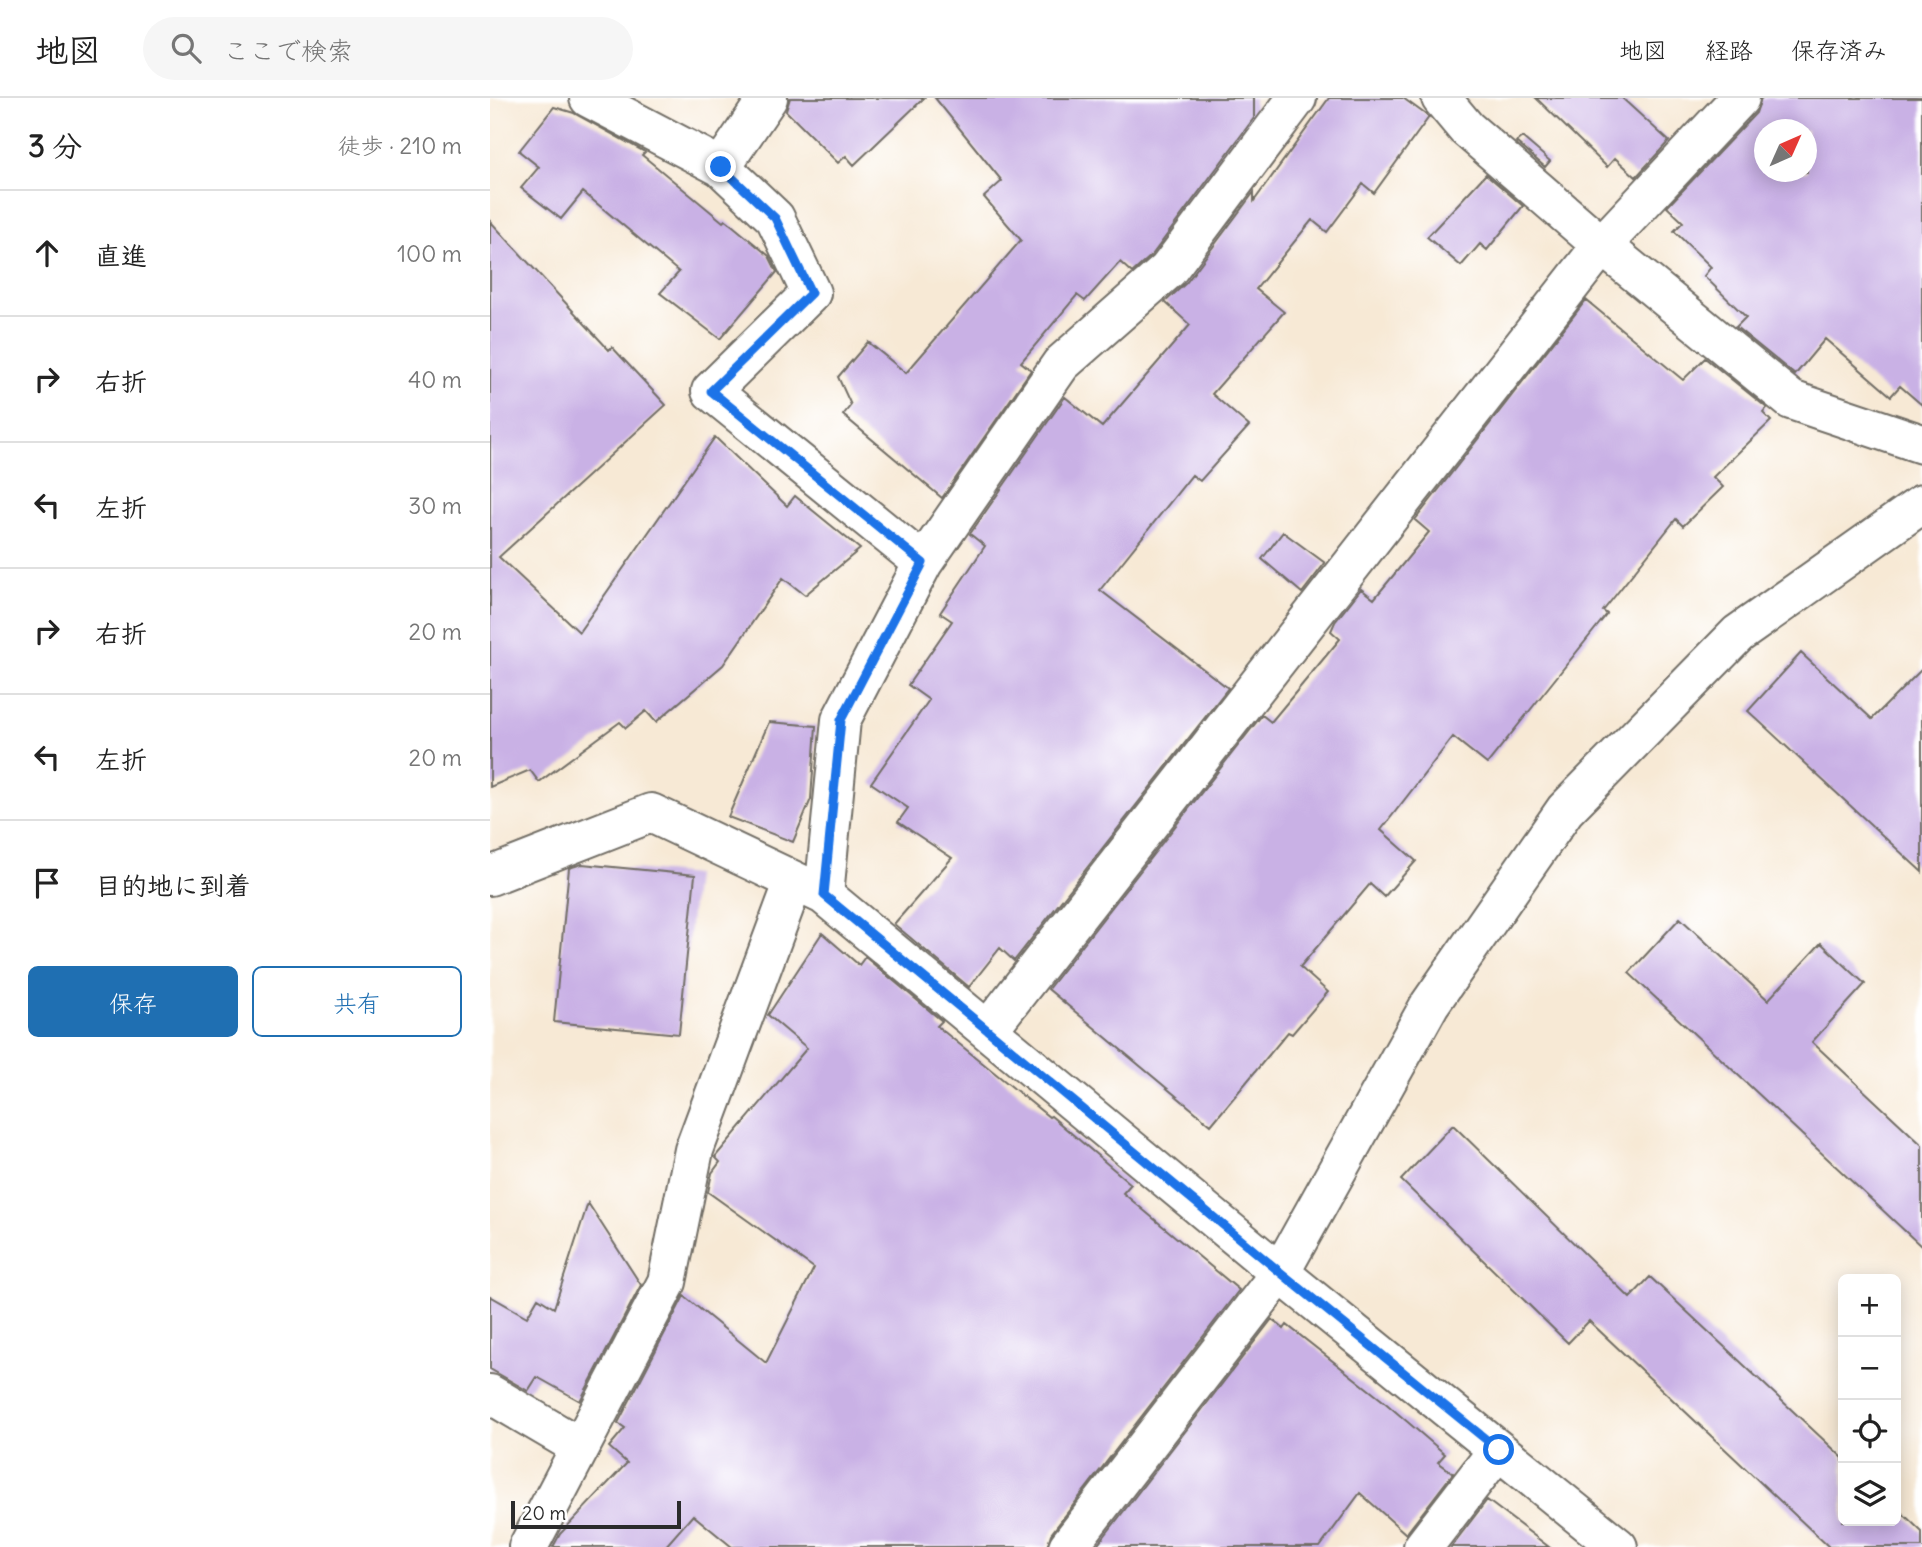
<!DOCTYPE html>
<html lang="ja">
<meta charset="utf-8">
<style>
:root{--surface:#fff;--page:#f6f6f6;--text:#222;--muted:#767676;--line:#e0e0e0;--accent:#1f6fb2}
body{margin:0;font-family:Delius,"Klee One",sans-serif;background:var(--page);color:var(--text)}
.controls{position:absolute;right:21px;bottom:21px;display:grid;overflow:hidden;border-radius:10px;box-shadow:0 4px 18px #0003}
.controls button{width:63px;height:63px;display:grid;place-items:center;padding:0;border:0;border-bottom:2px solid var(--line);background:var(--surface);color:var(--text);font:35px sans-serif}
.compass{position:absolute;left:1264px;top:21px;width:63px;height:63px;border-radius:50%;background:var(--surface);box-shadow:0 4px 18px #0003;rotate:45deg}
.scale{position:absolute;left:21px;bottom:18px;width:170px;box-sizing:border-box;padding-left:7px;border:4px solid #2b2b2b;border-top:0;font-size:19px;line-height:24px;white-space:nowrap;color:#2b2b2b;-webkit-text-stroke:5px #fff;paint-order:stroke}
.stop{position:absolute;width:21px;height:21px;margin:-16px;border:5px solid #1a73e8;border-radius:50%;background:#fff}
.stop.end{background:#1a73e8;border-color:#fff;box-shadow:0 2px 7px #0008}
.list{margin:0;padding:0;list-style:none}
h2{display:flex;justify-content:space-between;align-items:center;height:91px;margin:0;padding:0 28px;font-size:30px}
h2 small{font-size:23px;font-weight:400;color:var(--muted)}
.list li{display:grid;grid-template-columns:46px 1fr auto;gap:21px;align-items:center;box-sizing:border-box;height:126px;padding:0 28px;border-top:2px solid var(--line)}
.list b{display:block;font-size:26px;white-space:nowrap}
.list em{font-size:23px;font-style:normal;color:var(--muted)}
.actions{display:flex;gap:14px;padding:21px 28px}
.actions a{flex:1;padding:16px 0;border:2px solid var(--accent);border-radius:10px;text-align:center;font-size:24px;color:var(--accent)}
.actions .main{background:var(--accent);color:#fff}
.icon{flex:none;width:38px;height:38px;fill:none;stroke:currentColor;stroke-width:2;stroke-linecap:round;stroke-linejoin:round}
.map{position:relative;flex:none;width:1432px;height:1449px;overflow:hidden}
header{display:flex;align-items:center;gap:42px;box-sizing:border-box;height:98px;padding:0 35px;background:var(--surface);border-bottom:2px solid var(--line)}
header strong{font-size:33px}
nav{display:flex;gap:38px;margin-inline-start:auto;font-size:24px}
.search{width:490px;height:63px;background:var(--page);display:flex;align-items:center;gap:18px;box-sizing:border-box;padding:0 24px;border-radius:38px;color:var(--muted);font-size:26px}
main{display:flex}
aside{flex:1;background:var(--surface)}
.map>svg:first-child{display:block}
</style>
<header>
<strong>地図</strong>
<div class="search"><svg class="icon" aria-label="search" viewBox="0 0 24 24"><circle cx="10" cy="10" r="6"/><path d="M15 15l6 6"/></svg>ここで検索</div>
<nav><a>地図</a><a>経路</a><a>保存済み</a></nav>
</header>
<main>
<aside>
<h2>3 分<small>徒歩 · 210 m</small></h2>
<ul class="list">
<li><svg class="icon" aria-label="ahead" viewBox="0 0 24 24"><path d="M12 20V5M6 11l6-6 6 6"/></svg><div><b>直進</b></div><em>100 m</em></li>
<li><svg class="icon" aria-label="right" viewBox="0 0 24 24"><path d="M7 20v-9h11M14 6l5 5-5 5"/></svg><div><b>右折</b></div><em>40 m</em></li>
<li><svg class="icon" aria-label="left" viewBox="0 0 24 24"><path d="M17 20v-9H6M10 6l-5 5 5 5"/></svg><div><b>左折</b></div><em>30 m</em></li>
<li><svg class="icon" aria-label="right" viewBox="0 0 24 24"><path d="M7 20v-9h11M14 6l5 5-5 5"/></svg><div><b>右折</b></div><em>20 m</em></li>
<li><svg class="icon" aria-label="left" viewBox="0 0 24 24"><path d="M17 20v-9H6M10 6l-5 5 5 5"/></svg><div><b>左折</b></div><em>20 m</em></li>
<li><svg class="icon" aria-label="arrive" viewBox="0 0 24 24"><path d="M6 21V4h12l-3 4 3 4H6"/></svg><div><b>目的地に到着</b></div></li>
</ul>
<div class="actions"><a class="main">保存</a><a>共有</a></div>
</aside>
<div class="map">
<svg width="1432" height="1449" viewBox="0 0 1432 1449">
<rect width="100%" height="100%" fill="#fff"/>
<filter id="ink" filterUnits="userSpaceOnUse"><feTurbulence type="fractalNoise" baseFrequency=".0143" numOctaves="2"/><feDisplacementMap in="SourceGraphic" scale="14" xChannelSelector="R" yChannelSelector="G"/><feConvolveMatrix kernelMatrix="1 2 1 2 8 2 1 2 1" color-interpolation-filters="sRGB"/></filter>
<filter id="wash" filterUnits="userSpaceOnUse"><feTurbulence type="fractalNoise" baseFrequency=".00686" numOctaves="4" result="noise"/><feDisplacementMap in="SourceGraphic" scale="28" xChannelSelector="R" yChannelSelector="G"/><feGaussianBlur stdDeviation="1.57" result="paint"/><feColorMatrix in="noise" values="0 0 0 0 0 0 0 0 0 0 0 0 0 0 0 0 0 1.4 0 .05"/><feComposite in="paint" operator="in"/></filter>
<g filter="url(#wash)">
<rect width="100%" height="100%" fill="#f7e9d5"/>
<g id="blocks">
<path fill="#c9b1e5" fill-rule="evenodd" d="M300,0h134l-70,67 -8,-9 -8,7 -52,-52z
M445,0h319v20l-102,137 -20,18 -12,-11 -35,39 -8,-6 -56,67 10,8 -89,128 -99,-83 8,-10 -13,-28 30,-35 38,31 115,-133 -37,-43 18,-16z
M839,0h74l26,19 -55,76 -11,-9 -36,48 -15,-12 -56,69 28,23 -72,82 37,32 -49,55 -8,-6 -92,115 128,98 -214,273 -14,-13 -31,39 -75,-63 58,-66 -54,-36 10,-14 -37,-25 58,-83 -21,-15 44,-64 -12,-8 45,-67 -15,-12 95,-137 37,30 88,-102 -25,-23 21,-19 68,-91v9z
M1046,0h86l47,43 -33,36 -21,-19 -8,9z
M1271,0h161v307l-22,-19 -9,10 -66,-57 -30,36 -59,-48 10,-10 -42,-41 7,-9 -37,-36 9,-9 -16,-15 89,-94zM1275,32h42v42h-42z
M64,9l20,6 71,39 -3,3 81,67 2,-2 8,6 36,30 8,16 -57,67 -60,-46 19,-21 -96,-80 -22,27 -40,-31 18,-21 -20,-16z
M1032,39l28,24 -5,6 -29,-25z
M996,76l37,32 -36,44 -7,-6 -19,22 -34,-29z
M0,123l119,129 3,-3 54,58 -167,152 80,75 136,-195 72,69 8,-10 65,53 -55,46 -22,-17 -60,87 -67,57 -10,-11 -20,17 -6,-6 -81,60 -9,-12 -40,17z
M1096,202l97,80 22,-22 62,50 -4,5 8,8 -58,56 10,10 -40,39 -7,-7 -73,92 4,3 -120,150 -34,-27 -72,93 35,31 -32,36 -14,-13 -70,83 28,25 -36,42 -4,-2 -77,93 -163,-136 214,-274 9,7 69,-83 -9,-8 4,-9 26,-33 13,10 55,-67 -14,-12z
M793,434l42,31 -23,30 -40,-34z
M1311,555l71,66 50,-50v203l-174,-161z
M279,624l47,4 -5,73 -18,43 -65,-25z
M92,766l113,11 -16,159 -125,-12 15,-154z
M1190,820l88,82 53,-57 44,41 -53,58 110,103v102l-293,-274z
M332,835l37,32 6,-8 77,64 -5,5 112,91 2,-1 80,68 -8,9 116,97 -188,244 -4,13h-315l-39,-32 -28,32h-112l7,-13 67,-71 -18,-16 16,-19 -7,-5 66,-127 82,67 48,-95 -106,-76 4,-19 8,-11 -5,-5 92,-109 -39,-33z
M963,1027l177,173 20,-21 193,181v63h53v-14l26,25v15h-93l-240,-226 -21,22 -167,-163z
M98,1105l53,82 -61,116 -43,-24 -9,14 -38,-22v-73l37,21 11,-19 16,10z
M782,1221l12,10 3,-4 95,75 63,54 -7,8 15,11 -47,61 -46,-41 -40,54h-224z
M997,1402l62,47h-98z"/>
</g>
</g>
<g filter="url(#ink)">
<use href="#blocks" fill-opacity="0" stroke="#726e66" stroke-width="2"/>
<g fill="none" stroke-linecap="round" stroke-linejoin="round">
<defs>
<path id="minor" d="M99,0l132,69 54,51 36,75 -100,98 212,172
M951,0l25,30 127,110 198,162 131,44
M231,69l47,-69
M0,778l161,-63 173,82 456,378 338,274
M334,797l17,-175 82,-157 138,-199 107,-94 129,-172
M498,932l614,-785 138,-147
M0,1296l90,53
M38,1449l139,-265 27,-132 100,-269
M578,1449l212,-274 150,-269 135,-194 173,-176 184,-130
M933,1449l75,-97"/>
</defs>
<use href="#minor" stroke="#726e66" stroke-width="42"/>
<use href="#minor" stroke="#fff" stroke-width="38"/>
</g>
</g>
<g fill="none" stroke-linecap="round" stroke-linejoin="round" filter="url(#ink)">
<path stroke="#1a73e8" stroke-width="9" d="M231,69l54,51 36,75 -100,98 212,172 -82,157 -17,175 456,377 219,178"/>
</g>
</svg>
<div class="controls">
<button>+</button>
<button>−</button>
<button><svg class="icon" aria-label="locate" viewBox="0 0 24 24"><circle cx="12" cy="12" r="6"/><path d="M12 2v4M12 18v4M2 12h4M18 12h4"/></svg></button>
<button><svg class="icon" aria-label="layers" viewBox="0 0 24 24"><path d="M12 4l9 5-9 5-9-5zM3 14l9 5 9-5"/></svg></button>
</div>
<svg class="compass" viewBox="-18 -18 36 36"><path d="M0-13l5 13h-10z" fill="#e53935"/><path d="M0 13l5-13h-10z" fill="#767676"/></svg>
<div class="scale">20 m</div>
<div class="stop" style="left:1009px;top:1352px"></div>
<div class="stop end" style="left:231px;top:69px"></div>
</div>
</main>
